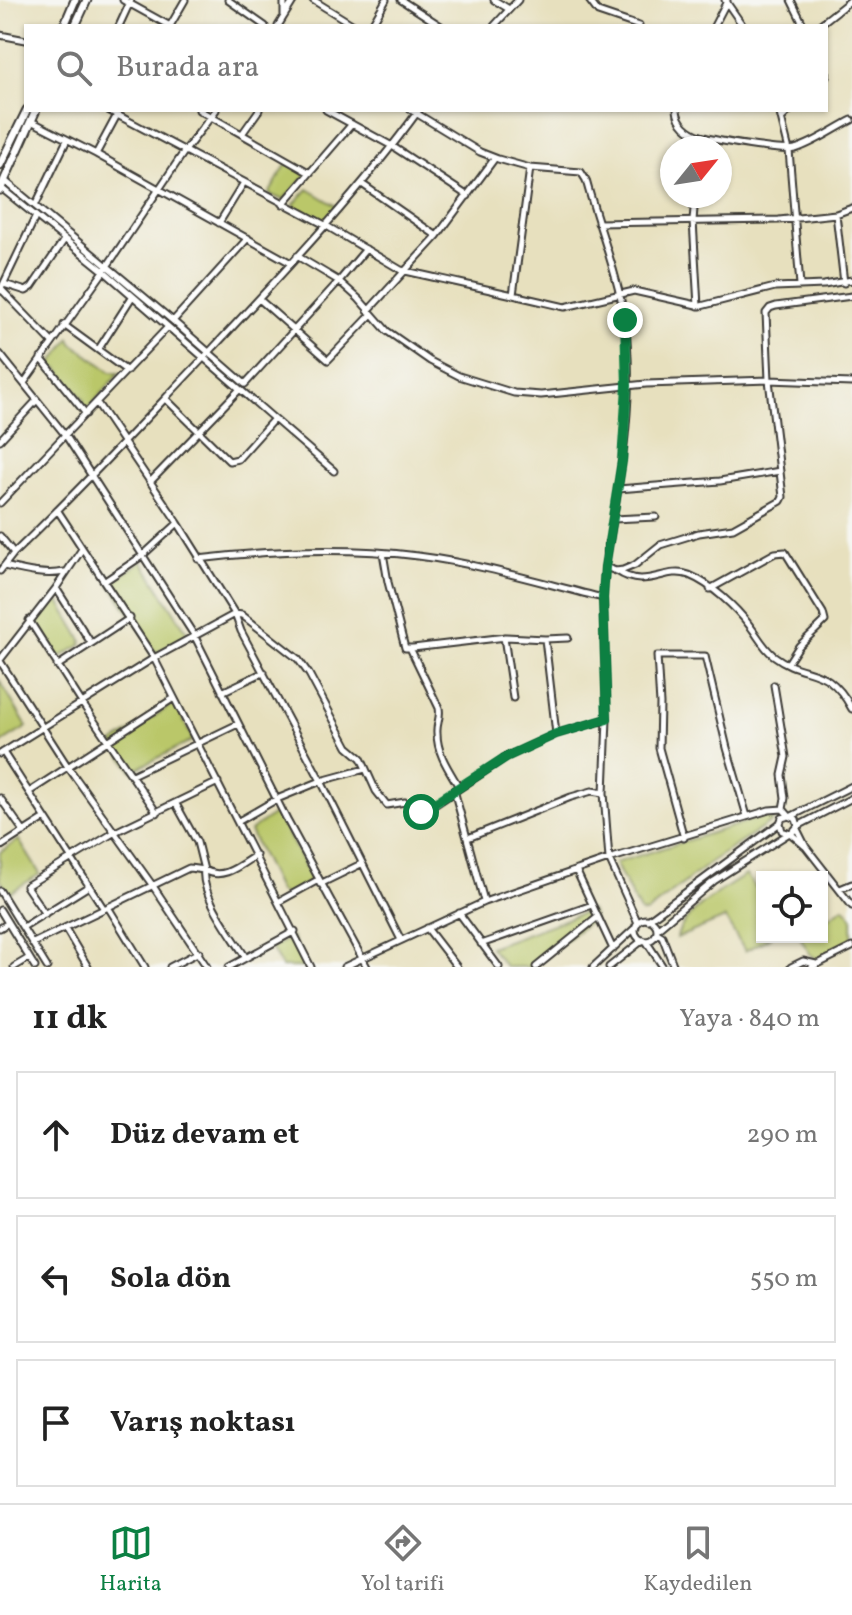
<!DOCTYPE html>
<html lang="tr">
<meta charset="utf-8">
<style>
:root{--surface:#fff;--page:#f6f6f6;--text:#222;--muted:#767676;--line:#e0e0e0;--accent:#0b8043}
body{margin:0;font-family:Vollkorn,serif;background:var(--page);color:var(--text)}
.controls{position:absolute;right:24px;bottom:24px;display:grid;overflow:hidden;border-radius:0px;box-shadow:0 2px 6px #0004}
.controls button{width:72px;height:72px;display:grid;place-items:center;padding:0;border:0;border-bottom:2px solid var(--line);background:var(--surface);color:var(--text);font:40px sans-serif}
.compass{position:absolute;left:660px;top:136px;width:72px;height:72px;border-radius:50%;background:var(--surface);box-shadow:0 2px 6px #0004;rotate:60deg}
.stop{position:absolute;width:24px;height:24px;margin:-18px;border:6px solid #0b8043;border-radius:50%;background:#fff}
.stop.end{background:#0b8043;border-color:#fff;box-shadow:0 2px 8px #0008}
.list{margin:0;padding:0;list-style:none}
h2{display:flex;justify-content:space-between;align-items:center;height:104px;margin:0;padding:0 32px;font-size:34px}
h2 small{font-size:26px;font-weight:400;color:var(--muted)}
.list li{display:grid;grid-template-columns:52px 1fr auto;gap:24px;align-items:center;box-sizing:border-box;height:128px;margin:0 16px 16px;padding:0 16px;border:2px solid var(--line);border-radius:0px}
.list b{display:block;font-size:30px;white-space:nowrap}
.list em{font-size:26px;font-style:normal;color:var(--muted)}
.icon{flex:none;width:44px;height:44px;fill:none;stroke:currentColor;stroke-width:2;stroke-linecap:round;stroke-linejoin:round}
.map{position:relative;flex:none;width:852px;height:967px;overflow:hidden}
.search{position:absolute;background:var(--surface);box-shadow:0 2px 6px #0004;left:24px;right:24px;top:24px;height:88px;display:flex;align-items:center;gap:20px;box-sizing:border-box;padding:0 28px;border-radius:0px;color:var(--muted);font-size:30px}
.sheet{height:536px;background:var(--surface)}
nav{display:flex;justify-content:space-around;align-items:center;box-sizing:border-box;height:112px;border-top:2px solid var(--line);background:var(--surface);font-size:22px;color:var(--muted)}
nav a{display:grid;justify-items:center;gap:4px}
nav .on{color:var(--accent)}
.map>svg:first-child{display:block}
</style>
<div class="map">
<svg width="852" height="967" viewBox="0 0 852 967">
<rect width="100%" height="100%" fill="#f6f6f2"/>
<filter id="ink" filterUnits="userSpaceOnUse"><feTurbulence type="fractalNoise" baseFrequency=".0125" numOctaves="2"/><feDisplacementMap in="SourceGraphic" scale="16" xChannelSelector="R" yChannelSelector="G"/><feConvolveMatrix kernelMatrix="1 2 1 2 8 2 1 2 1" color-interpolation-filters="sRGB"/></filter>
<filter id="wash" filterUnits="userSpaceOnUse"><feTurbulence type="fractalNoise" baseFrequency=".006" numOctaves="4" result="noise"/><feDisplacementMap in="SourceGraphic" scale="32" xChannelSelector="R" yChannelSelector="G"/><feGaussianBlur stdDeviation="1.8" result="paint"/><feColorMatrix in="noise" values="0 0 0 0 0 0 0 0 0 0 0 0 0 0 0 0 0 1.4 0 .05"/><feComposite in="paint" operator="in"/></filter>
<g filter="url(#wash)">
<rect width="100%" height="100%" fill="#e7e0be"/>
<path fill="#bac769" stroke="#6b7242" stroke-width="2" d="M287,163l18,10v4l-22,23 -14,-6z
M308,189l30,18 -11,13 -5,1 -27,-14 -1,-3z
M70,338l2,5 39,29 8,1 -29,34h-6l-3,-3 3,-4 -26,-32 -3,1 -4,-4z
M142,561l46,73 -32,19 -46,-69z
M57,598l25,42 -1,5 -19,11h-5l-20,-35z
M0,681l27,46 -27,17z
M175,703l18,37 -61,31 -19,-28z
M274,814l4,1 32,61 -1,6 -24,13 -6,-3 -29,-61z
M769,815l4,6 -61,40 -66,52 -6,-1 -25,-49z
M19,840l21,34 -31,19 -9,-14v-27z
M746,875l16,21v41h9l-26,14 -20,-33 -48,20c3,-24 49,-50 69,-63z
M844,907l8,10v25l-34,18 -8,-6 -10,-17h22v-19l4,1z
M591,910l3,8 -62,49h-26l-16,-20z
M291,937l2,2 13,28h-24l-11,-19z"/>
</g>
<g filter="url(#ink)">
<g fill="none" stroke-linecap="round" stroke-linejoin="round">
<defs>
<path id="minor" d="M123,0l47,26 15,-26
M228,0l37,26
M313,0l42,26
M401,0l40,26
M494,0l15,9
M589,0l9,12 41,14
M725,0l18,26
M791,0l13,26
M284,16v-16
M119,26l12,-26
M278,26l16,-26
M371,26l15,-26
M494,26l24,-26
M714,26l13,-25
M818,26l33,-26
M0,35l26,5
M826,73v3
M108,110l217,115 76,45 112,25 17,-127
M199,110l111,63
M326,110l66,36 76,50
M411,110l69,42 18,7 32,9 51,4 5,8c12,46 32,94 39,142 11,81 -7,165 -20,245
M677,110c1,13 12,22 24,26 16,5 81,16 94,13 20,-6 39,-20 57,-29
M779,110l10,40 11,135
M782,118l8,-8
M31,121l65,33 195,109
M242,134l17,-24
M702,148l1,-11
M96,154l21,-39
M4,180l169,141
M362,184l75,52
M0,187l104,84 230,200
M695,196l-2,25 5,85
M283,204l69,-80
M35,206l32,-66
M836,214l16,-6
M219,223l24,-39
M598,223l181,-3 57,-6 8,69
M248,238l-75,83 72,63 94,-103 20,18 28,32 43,30 29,15 55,17 27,2 105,-11 123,-4 14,117 -2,4 -48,27 -34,5 -39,12 -25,20 -12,5 -7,1 -11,-4 -2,31
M297,256l42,25 27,-32
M4,284l22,7 6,-4 32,-47
M1,289l51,53
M0,291l36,-75
M513,295l52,12 69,-16 67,15 74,-19 49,-2 28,-5
M852,296l-76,10 -6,2 -4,5 3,67 83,3
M259,299l69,61 43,-45
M368,311l69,-75 58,-78
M64,325l63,46
M98,350l34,-53
M0,354l66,82 128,199 94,187 79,145
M41,358l45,56
M24,383l80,-112 80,-119 32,-42
M166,399l63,62 9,-2 35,-39
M97,403l81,120 57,91 6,17 80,150 44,-12
M0,440l37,-40
M151,481l88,-91
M618,489l102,-8 60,-10
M0,503l167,-175
M58,511l96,147 157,309
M613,519l43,-2
M0,536l14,17
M383,553l5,29 17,66h7
M198,559c73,-9 148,-12 220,-3 63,8 124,27 185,42l4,121 -3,74 5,66 29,64
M4,566c21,5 40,10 61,6
M0,571l14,-18c69,-66 133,-136 199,-205 71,-76 144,-153 206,-238
M617,571c29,20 48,-5 72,4 22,9 47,32 61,51 8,10 13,21 23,29 33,25 53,6 79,54
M105,581l37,-25 36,-33
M56,588l35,55
M710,589l65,-36 10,-1 38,61 2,8 -26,25 -11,17
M29,620l53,83 75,110
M504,637l9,61
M545,639l23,-1
M0,660l56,-72 26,-39
M0,661l68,106 85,119 54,81
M57,666l73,-48
M774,685l12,72 -4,18 3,23 -2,11
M222,692l42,-20
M3,752l101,157 -71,34
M0,754l154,-96 81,-44 7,1 56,44 11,15 39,73 13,11 15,33 11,14 18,-3 10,9 9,1 82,-55 50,-23 51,-15
M132,775l106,-51
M459,787c-10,-17 -22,-33 -22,-54 -1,-9 4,-15 2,-25l-28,-58 2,-2 93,-11 39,2 11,95
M454,790l30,111
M29,792l145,-94
M0,798l24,34
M792,816l60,-30
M239,821l38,-22 44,-18 80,159
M798,826l-2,-7 -7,-3 -7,2 -2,5 2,8 9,3 7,-8 54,-28
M797,829l9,18 46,59
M791,834l14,12
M468,838l103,-41 21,-6 12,2
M684,838l-25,-90 1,-44 -3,-48h48l22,92 20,68
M0,847l45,-29
M576,870l37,79
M320,884l41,-20
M840,889l12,-5
M0,891l47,76
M280,901l38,-21
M108,907l37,60
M104,909l85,-41 15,2 -7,-28 -21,-38
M0,910l35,57
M459,913l40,54
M45,914l-19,-28 89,-54 103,-50
M635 930a11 11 0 1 1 22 0a11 11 0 1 1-22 0Z
M648,920l132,-97
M23,927l66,-41
M0,928l8,-5
M65,928l23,39
M427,928l30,39
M657,929l57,-48 74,-47
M657,933l5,3 12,31
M646,941l17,26
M481,944l111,-39
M246,958c-13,-22 -46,-63 -42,-88 19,11 36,-5 52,-15
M14,967l15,-9
M170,967l29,-15
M229,967l66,-36
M344,967l140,-65 125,-43 160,-49 14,-1 6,7
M536,967l62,-50
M593,967l43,-40
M609,967l34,-27
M791,967l12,-6 13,3
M812,967l40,-20"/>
<path id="highway" d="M64,26l11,-26
M75,26l12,-26
M0,165l27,-55
M0,190l36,-80"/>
</defs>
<use href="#minor" stroke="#3a3934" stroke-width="9"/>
<use href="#highway" stroke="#3a3934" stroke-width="11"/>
<use href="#minor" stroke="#fff" stroke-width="5"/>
<use href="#highway" stroke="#fff" stroke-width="7"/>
</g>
</g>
<g fill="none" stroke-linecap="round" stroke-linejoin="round" filter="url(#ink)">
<path stroke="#0b8043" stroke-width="10" d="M421,812l85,-55 50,-23 51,-15 -4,-121 2,-31 17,-106 5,-75 -2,-66"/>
</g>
</svg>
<div class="controls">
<button><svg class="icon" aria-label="locate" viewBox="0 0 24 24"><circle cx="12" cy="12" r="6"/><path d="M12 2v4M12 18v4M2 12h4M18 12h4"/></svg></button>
</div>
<svg class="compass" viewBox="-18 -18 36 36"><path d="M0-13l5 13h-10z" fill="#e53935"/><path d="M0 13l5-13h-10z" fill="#767676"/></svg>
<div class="stop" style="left:421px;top:812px"></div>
<div class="stop end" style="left:625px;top:320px"></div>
<div class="search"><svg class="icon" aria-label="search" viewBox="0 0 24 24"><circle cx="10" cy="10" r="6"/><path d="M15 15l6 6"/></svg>Burada ara</div>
</div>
<section class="sheet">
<h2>11 dk<small>Yaya · 840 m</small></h2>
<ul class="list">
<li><svg class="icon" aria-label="ahead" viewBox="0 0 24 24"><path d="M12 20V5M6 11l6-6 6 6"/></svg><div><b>Düz devam et</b></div><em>290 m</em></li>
<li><svg class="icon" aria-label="left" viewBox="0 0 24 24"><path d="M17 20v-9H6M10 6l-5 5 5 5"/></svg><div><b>Sola dön</b></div><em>550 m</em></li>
<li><svg class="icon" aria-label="arrive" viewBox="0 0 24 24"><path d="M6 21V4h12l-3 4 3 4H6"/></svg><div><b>Varış noktası</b></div></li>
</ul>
</section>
<nav>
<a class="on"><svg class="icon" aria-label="map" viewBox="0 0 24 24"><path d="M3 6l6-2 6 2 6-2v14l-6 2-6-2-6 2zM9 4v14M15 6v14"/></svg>Harita</a>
<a><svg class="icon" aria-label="directions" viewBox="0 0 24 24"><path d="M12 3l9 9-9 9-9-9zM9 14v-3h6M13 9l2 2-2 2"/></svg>Yol tarifi</a>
<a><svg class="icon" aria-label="saved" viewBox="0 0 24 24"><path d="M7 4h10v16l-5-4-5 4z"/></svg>Kaydedilen</a>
</nav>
